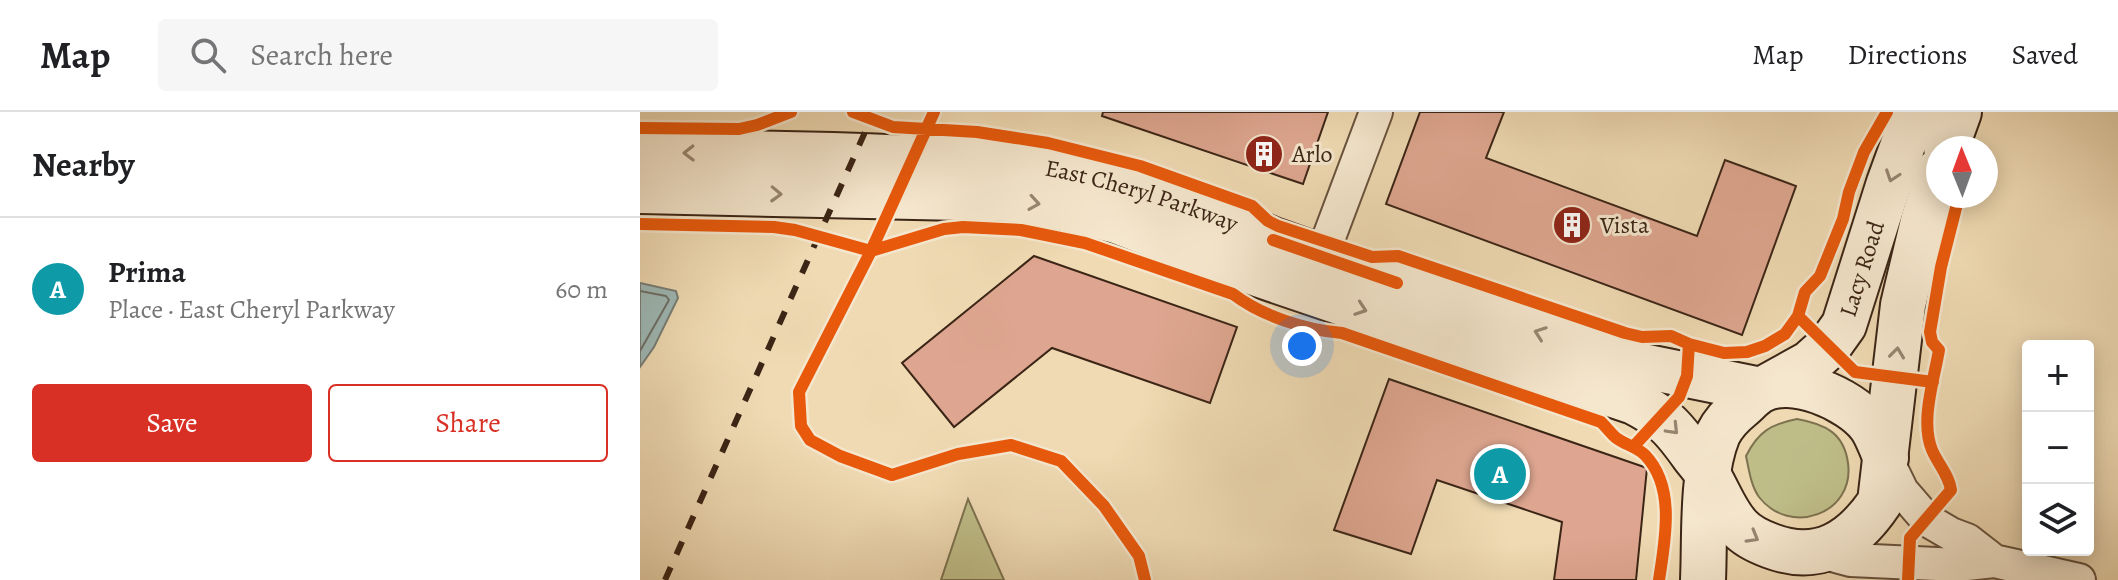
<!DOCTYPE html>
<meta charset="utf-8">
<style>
:root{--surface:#fff;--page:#f6f6f6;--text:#202124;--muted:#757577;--line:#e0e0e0;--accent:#d93025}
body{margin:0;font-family:Alegreya,serif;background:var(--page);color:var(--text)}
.controls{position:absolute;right:24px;bottom:24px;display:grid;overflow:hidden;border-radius:8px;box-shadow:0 4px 20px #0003}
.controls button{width:72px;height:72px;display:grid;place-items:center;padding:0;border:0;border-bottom:2px solid var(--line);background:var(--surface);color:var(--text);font:40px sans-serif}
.compass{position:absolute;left:1286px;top:24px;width:72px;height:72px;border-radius:50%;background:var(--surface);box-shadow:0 4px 20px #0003;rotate:359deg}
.you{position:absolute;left:662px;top:234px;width:28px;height:28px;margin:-20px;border:6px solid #fff;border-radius:50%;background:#1a73e8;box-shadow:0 0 0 12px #1a73e833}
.badge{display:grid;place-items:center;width:52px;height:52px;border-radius:50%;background:var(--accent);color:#fff;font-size:26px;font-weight:700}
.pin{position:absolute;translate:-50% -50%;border:4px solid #fff;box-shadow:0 2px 8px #0006}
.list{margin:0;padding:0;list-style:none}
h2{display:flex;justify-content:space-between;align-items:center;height:104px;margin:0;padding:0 32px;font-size:34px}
h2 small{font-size:26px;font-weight:400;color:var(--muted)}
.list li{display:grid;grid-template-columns:52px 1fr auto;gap:24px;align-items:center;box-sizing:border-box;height:144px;padding:0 32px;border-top:2px solid var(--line)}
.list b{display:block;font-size:30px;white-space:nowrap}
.list p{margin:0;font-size:26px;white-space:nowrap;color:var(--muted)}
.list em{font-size:26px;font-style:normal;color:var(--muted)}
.actions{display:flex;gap:16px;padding:24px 32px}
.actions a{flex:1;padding:18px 0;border:2px solid var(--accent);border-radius:8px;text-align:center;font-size:28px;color:var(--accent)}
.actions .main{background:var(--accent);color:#fff}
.icon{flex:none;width:44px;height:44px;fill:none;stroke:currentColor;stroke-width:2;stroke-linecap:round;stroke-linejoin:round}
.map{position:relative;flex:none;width:1478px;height:468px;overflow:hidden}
header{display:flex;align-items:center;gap:48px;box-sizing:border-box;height:112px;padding:0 40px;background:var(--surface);border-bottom:2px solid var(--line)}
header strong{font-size:38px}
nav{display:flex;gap:44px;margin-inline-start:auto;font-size:28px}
.search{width:560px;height:72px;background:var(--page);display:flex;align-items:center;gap:20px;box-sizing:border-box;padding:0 28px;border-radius:8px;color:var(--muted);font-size:30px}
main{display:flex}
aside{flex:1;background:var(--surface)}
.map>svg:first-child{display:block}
</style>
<header>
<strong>Map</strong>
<div class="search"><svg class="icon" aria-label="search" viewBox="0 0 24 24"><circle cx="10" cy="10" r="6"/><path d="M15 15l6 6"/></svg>Search here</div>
<nav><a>Map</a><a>Directions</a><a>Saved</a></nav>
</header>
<main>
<aside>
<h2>Nearby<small></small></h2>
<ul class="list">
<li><span class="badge" style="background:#0f9aa8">A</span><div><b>Prima</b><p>Place · East Cheryl Parkway</p></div><em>60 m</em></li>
</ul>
<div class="actions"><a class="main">Save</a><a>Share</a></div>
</aside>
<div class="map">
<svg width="1478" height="468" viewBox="0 0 1478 468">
<rect width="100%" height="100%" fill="#efdab3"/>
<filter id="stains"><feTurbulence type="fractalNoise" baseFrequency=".0025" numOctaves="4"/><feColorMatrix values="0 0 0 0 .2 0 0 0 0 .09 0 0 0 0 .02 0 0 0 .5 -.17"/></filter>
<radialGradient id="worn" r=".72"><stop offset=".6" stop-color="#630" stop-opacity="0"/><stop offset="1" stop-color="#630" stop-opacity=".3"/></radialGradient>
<path fill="#bfbe89" stroke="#7d7250" stroke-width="2" d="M1157,307c28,5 47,14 51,44 7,51 -58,74 -89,34 -8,-11 -10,-27 -13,-41 12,-24 25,-32 51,-37z
M328,387l36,81h-63z"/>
<path fill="#9db8b6" stroke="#767d76" stroke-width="2" d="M0,171l36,8 2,7 -24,49 -14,20z"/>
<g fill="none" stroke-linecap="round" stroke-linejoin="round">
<path stroke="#6c6e66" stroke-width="2" d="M0,179l26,5 3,4 -29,51"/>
</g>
<path fill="#dea690" stroke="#3b2516" stroke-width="2" d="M463,0h225l-25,72 -201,-68z
M780,0h84l-18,46 211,78 28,-76 71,26 -54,149 -356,-131z
M394,144l203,71 -27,76 -158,-55 -98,79 -52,-64z
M749,267l258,89 -11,112h-82l8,-58 -125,-42 -26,74 -77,-24z"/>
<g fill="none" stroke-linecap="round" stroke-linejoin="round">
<defs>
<path id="street" d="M674,165l62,-165
M1246,346l16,33 25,29 24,14 16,6 27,21
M1181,440l30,8 107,5 36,-4 85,19"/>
<g id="secondary">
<path d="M1306,36l13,-36"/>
<path id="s1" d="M0,42c90,-2 178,0 268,4 38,2 77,1 115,6 78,10 178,44 250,76l340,120 148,30"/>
<path d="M0,79l368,8 55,9 53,13 144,54 374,127c31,16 39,25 59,53 6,8 13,15 18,25 9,16 15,33 28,47 8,9 21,15 32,19 48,18 82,-4 109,-44l23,-197 20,-84 15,-50"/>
<path id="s2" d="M1123,277l47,-26 19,-17 15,-21 45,-142 26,-71"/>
<path d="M1063,468c2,-44 -2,-105 15,-146 6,-12 13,-19 23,-27 6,-5 12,-12 19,-16 31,-18 90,8 110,34 7,9 11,23 16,33"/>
</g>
</defs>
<use href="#street" stroke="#68523d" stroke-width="36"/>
<use href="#secondary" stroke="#3b2516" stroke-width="48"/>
<use href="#street" stroke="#f5e7ce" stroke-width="32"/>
<use href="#secondary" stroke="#f5e7ce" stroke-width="44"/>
<path stroke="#3b2516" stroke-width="6" stroke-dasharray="14 14" stroke-linecap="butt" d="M25,468l209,-468"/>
<defs>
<path id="cycleway" d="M213,0l40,15 84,5 71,11 92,23 112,40 16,15 10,5 94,31 26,-1 227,77 17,4 29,-1 18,8 35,9 23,-1 18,-6 20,-12 13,-18 7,-24 15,-16 23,-57 6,-27 15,-40 23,-40
M294,0l-63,139 -72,141 2,34 9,14 30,16 52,19 66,-21 53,-9 50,16 43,45 35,50 6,24
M0,16l99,1 18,-4 34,-13
M0,112l134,3 21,3 76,21 73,-22 19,-2 58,3 64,13 148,51c29,22 72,36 109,39l259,89c5,5 8,9 13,14 8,8 22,10 31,19 31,32 20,85 14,125
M633,128l124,43
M1158,204l57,56 78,10
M994,334l45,-49 8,-21 2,-32
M1268,468l2,-42 41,-48c-2,-15 -13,-26 -19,-40 -12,-29 2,-70 7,-100l-7,-8 -2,-10 11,-65 18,-71"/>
</defs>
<use href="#cycleway" stroke="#f5e7ce" stroke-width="17"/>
<use href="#cycleway" stroke="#e8590c" stroke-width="12"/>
</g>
<defs><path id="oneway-chevron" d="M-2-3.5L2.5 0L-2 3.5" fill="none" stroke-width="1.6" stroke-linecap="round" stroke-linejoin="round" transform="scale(2)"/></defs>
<g stroke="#988672">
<use href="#oneway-chevron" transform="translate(49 41) rotate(179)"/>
<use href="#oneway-chevron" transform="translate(1252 64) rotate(109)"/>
<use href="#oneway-chevron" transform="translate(136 82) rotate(2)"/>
<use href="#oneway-chevron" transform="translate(394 91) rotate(9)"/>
<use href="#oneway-chevron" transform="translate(721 197) rotate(19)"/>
<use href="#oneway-chevron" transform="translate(900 221) rotate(-160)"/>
<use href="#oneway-chevron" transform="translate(1257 241) rotate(-83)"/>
<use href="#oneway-chevron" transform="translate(1033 317) rotate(46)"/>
<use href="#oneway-chevron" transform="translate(1113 425) rotate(30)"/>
</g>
<defs>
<symbol id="building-disc" viewBox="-11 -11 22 22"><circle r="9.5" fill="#8f2418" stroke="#f5e7ce"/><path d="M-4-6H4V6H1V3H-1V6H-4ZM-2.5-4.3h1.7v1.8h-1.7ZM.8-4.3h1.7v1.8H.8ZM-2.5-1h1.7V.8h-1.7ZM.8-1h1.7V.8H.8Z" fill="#fff"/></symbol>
</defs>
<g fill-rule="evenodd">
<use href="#building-disc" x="602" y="20" width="44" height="44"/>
<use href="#building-disc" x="910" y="91" width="44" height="44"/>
</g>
<g text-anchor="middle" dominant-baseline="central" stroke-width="6" stroke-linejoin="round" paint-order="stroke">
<g font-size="24" fill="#3b2516" stroke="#f5e7ce" text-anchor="start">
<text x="652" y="42">Arlo</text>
<text x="960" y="113">Vista</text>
</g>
<g font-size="24" fill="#3b2516" stroke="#f5e7ce">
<text stroke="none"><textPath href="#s1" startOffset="506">East Cheryl Parkway</textPath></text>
<text stroke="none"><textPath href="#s2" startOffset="164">Lacy Road</textPath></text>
</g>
</g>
<rect width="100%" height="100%" filter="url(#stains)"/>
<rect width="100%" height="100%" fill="url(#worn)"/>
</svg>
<div class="controls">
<button>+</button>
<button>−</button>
<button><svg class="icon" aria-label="layers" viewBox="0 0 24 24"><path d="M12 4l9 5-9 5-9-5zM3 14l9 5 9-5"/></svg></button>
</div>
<svg class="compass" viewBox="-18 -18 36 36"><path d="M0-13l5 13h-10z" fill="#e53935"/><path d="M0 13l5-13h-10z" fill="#757577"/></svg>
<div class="you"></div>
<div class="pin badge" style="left:860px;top:362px;background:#0f9aa8">A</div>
</div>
</main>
